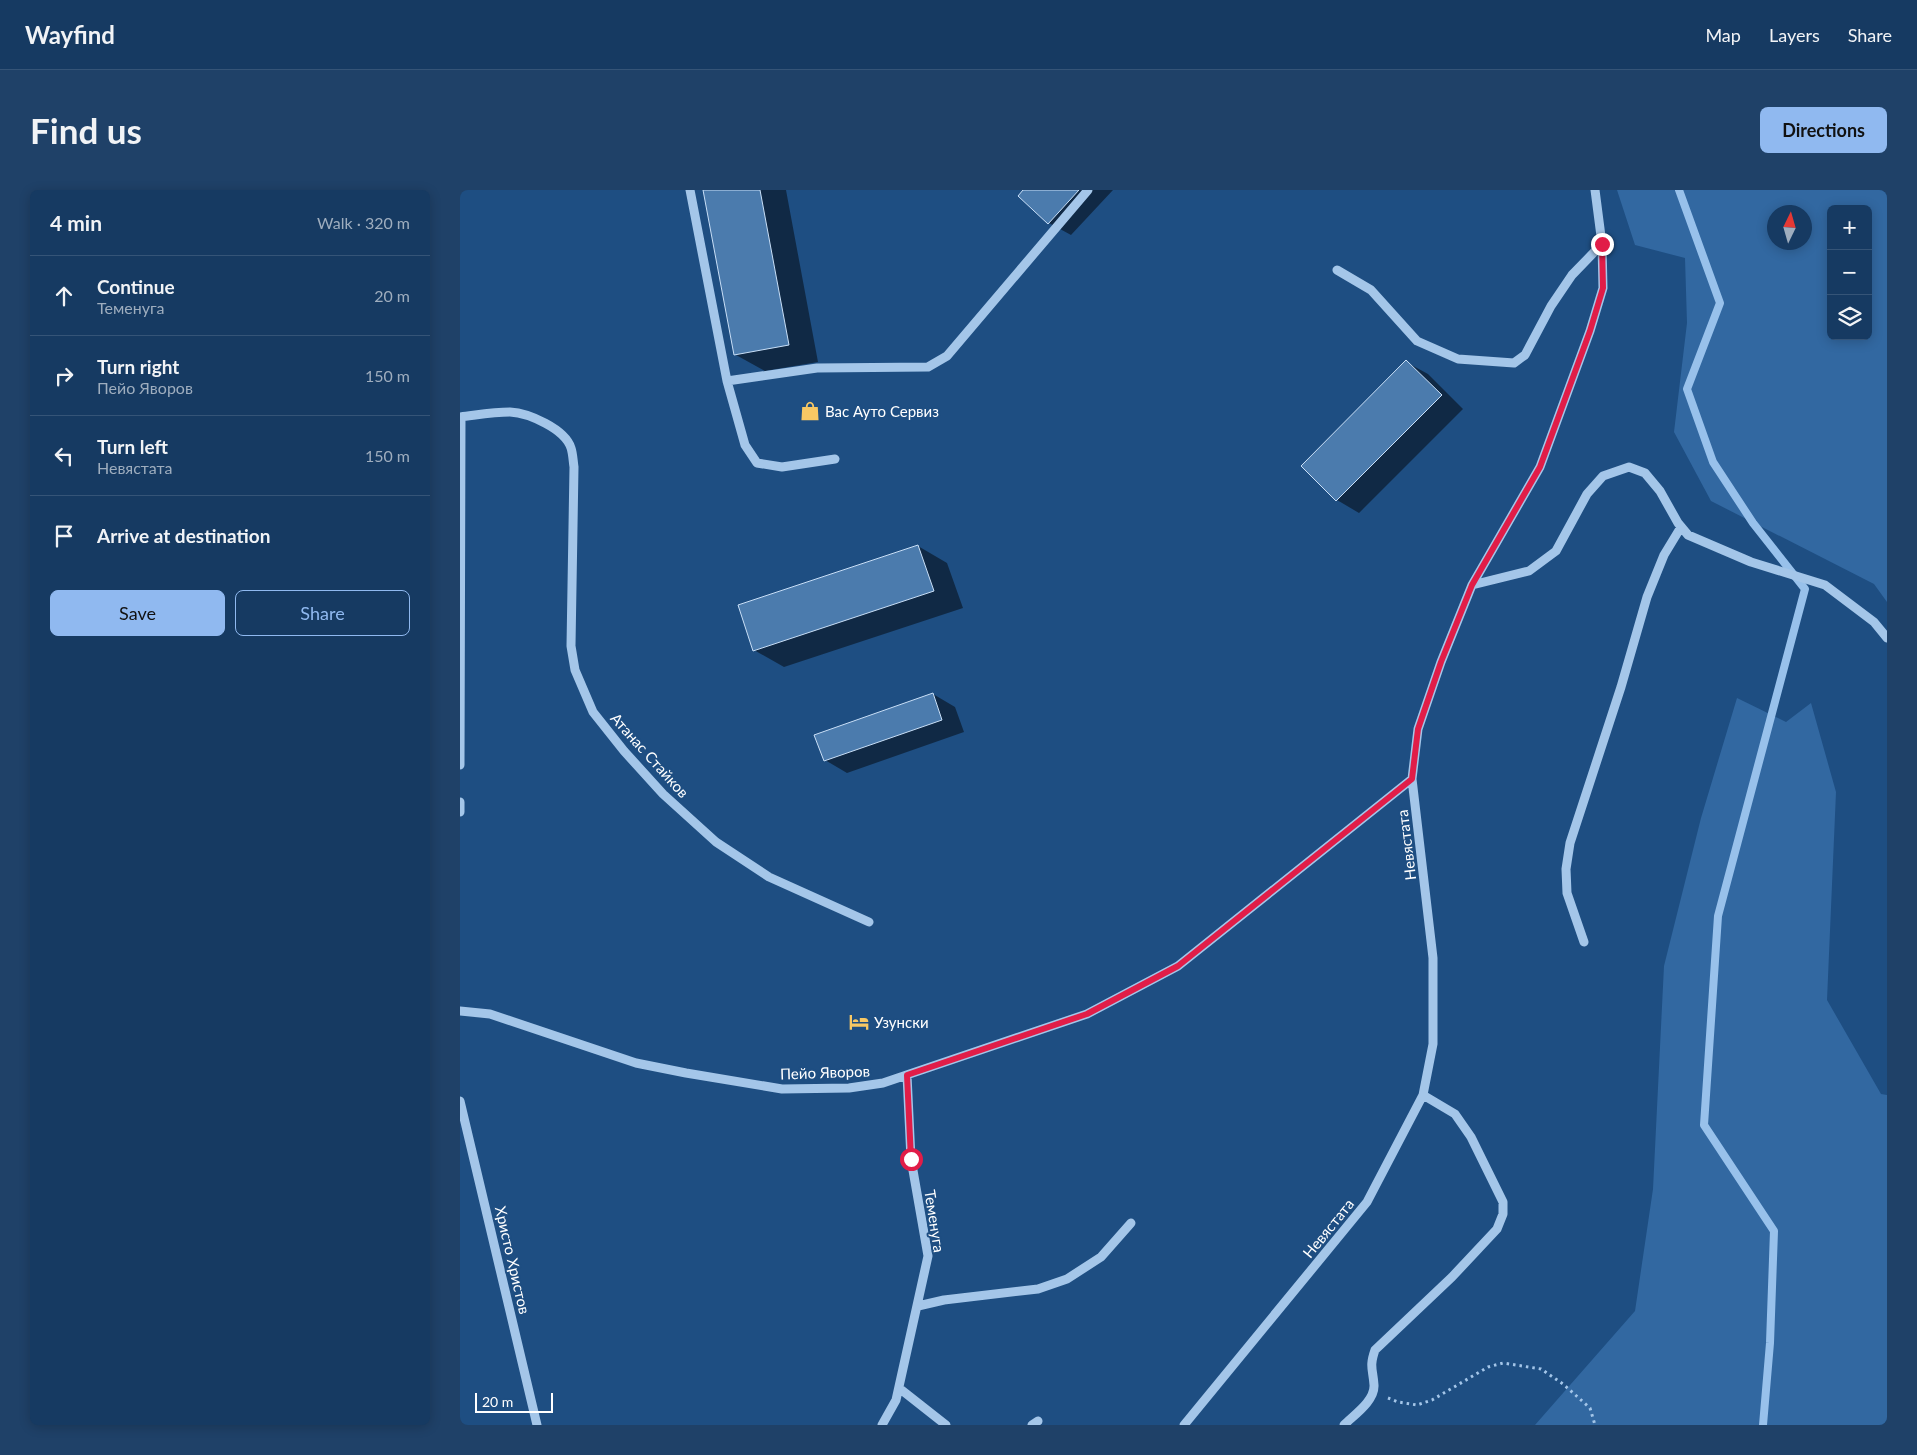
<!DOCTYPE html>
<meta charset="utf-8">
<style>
:root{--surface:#163a62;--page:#1f4168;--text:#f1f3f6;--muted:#9eadbe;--line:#355477;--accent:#90b9f0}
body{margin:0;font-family:Lato,sans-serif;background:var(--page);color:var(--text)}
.controls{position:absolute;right:15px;top:15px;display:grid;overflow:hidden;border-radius:8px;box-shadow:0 2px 12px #0003}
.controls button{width:45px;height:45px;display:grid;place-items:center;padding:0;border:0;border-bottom:1px solid var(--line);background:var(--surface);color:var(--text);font:25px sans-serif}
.compass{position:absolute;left:1307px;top:15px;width:45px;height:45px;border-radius:50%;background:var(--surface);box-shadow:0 2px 12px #0003;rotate:5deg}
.scale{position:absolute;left:15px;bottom:12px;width:78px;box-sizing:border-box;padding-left:5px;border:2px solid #fff;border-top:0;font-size:14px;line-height:18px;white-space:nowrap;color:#fff;-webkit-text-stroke:4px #1e4e82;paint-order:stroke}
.stop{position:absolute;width:15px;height:15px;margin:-11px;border:4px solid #e11d48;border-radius:50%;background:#fff}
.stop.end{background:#e11d48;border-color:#fff;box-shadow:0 1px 5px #0008}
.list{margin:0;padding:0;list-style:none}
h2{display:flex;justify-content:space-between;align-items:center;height:65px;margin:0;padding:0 20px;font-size:21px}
h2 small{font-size:16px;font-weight:400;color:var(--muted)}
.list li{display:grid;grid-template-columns:32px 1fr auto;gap:15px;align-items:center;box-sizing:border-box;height:80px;padding:0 20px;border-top:1px solid var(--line)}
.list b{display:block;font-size:19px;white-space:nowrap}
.list p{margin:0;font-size:16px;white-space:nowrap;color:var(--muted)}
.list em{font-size:16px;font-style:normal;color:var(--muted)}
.actions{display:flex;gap:10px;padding:15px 20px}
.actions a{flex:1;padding:11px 0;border:1px solid var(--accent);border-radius:8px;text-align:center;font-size:18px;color:var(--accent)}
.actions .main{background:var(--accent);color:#111}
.icon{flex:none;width:28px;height:28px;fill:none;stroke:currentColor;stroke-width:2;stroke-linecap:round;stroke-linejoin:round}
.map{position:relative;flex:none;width:1427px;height:1235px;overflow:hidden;border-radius:8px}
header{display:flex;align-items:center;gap:30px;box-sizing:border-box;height:70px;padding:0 25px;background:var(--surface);border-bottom:1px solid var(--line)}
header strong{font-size:24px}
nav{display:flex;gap:28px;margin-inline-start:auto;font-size:18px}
.intro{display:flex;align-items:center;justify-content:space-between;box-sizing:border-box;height:120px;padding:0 30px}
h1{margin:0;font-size:35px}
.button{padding:12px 22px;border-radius:8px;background:var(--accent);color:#111;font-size:18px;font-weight:700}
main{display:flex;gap:30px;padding:0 30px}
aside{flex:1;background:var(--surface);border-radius:8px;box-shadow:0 2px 12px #0003}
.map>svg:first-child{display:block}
</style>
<header>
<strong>Wayfind</strong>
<nav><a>Map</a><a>Layers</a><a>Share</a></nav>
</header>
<div class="intro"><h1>Find us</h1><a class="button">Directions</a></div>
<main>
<aside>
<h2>4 min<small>Walk · 320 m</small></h2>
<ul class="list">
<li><svg class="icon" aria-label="ahead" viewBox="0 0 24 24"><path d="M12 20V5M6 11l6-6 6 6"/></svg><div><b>Continue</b><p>Теменуга</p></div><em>20 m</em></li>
<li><svg class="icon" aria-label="right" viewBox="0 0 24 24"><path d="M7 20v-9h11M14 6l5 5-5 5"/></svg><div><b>Turn right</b><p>Пейо Яворов</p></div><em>150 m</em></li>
<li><svg class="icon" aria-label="left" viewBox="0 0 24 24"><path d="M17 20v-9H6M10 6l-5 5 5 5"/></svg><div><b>Turn left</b><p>Невястата</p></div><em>150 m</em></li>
<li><svg class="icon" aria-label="arrive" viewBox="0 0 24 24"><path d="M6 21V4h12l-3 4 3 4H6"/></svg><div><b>Arrive at destination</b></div></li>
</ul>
<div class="actions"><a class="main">Save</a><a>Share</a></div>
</aside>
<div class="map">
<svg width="1427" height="1235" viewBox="0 0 1427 1235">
<rect width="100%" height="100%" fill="#1e4e82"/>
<path fill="#3268a1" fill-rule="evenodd" d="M1157,0h270v412l-13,-18 -163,-83 -37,-69 13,-109 -2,-65 -50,-13zM1371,19h37v127h-37zM1314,22h30v30h-30z
M1277,508l49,24 25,-19 25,89 -9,208 54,94 6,1v330h-352l100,-114 18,-122 11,-223 37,-148z"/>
<path fill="#0007" d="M245,0h81l32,172 -53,9 -29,-16z
M565,0h88l-42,45 -22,-12z
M946,172l22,12 35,35 -104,104 -22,-13 -34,-34z
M458,356l29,17 16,45 -179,59 -30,-17z
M473,504l22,13 9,25 -117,41 -22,-13z"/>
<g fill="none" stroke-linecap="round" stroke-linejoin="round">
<path stroke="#98c1eb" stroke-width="8" d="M1219,0l41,113 -33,86 26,73 40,61 52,66 -87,327 -14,209 70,106 -4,112 -7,82"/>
</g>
<path fill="#4b7bad" stroke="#c9dff7" d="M243,0h57l29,155 -55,10z
M563,0h56l-31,34 -30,-28z
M946,170l36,35 -106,106 -35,-35z
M458,355l16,46 -181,60 -15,-46z
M473,503l9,27 -118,41 -10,-26z"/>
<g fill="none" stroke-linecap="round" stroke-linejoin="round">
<path stroke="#a4c6e9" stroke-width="3" stroke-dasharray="2.5 4" stroke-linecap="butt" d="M928,1208l10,4 19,3 15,-5 56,-33 15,-4 38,6 22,15 27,24 5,17"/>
<path stroke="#a4c6e9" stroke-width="9" d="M230,0l37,191 18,64 12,18 25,4 53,-8
M877,80l34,20 46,51 41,18 56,4 11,-8 26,-49 21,-31 30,-31
M267,191l90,-13 111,-1 19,-11 141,-166
M0,227c17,-2 33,-5 50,-5 19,1 55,17 61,36 2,6 2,13 3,19l-3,179 4,24 18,42 31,39 39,43 53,48 53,35 100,45
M1012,395l57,-14 27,-20 31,-57 16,-18 26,-9 16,6 15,18 18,32 10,12 63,27 74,23 49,37 13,16
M0,575l1,-348
M0,612v10
M1124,752l-17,-49 -1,-24 4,-26 51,-156 26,-90 17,-42 17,-28
M0,821l30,3 146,49 50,10 96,16 67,-1 34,-5 204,-69 91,-48 234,-187
M0,911l77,324
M458,1116l26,-6 94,-11 29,-10 34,-22 30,-34
M439,1198l47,37
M422,1235l14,-25 32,-144 -17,-97 -4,-84
M572,1235l6,-4
M724,1235l183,-223 56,-107 10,-51v-86l-21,-179 6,-50 23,-67 31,-77 68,-118 50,-136 13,-43 -1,-44 -7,-54
M884,1235c10,-10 31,-24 30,-40 -1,-16 -5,-18 1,-35l77,-73 45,-48 6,-15v-12l-32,-65 -16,-23 -32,-19"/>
</g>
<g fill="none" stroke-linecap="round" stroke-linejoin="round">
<path stroke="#e11d48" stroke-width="6" d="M451,969l-4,-84 180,-61 91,-48 234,-187 6,-50 23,-67 31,-77 68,-118 50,-136 13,-43 -1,-44"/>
</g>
<defs>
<symbol id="shop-bare" viewBox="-9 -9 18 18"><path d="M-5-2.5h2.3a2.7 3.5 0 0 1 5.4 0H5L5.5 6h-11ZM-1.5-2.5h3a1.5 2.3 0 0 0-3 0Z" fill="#f8c864" stroke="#1e4e82" stroke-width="2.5" paint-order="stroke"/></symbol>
<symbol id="hotel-bare" viewBox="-9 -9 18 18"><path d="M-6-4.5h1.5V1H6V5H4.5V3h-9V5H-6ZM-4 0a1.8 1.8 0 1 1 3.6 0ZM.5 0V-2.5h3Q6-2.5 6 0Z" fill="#f8c864" stroke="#1e4e82" stroke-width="2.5" paint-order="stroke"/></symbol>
</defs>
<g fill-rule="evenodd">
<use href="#shop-bare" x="336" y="207" width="28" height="28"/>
<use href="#hotel-bare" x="385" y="818" width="28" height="28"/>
</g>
<g text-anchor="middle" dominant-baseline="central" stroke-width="4" stroke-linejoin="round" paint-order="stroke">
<g font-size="15" fill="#fff" stroke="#1e4e82" text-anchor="start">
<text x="365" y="221">Вас Ауто Сервиз</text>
<text x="414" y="832">Узунски</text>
</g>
<g font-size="15" fill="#fff" stroke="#1e4e82">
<text transform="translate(190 565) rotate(48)">Атанас Стайков</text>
<text transform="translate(946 655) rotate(-97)">Невястата</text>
<text transform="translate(365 882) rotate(-2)">Пейо Яворов</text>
<text transform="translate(475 1031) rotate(81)">Теменуга</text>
<text transform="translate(868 1038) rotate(-51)">Невястата</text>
<text transform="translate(53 1070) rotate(77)">Христо Христов</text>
</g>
</g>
</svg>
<div class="controls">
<button>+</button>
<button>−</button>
<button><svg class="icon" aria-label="layers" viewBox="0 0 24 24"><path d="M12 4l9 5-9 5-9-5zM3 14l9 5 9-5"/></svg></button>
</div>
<svg class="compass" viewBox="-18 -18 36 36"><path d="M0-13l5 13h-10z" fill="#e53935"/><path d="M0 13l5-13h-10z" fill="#9eadbe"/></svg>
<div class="scale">20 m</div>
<div class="stop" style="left:451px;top:969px"></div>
<div class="stop end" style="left:1142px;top:54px"></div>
</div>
</main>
